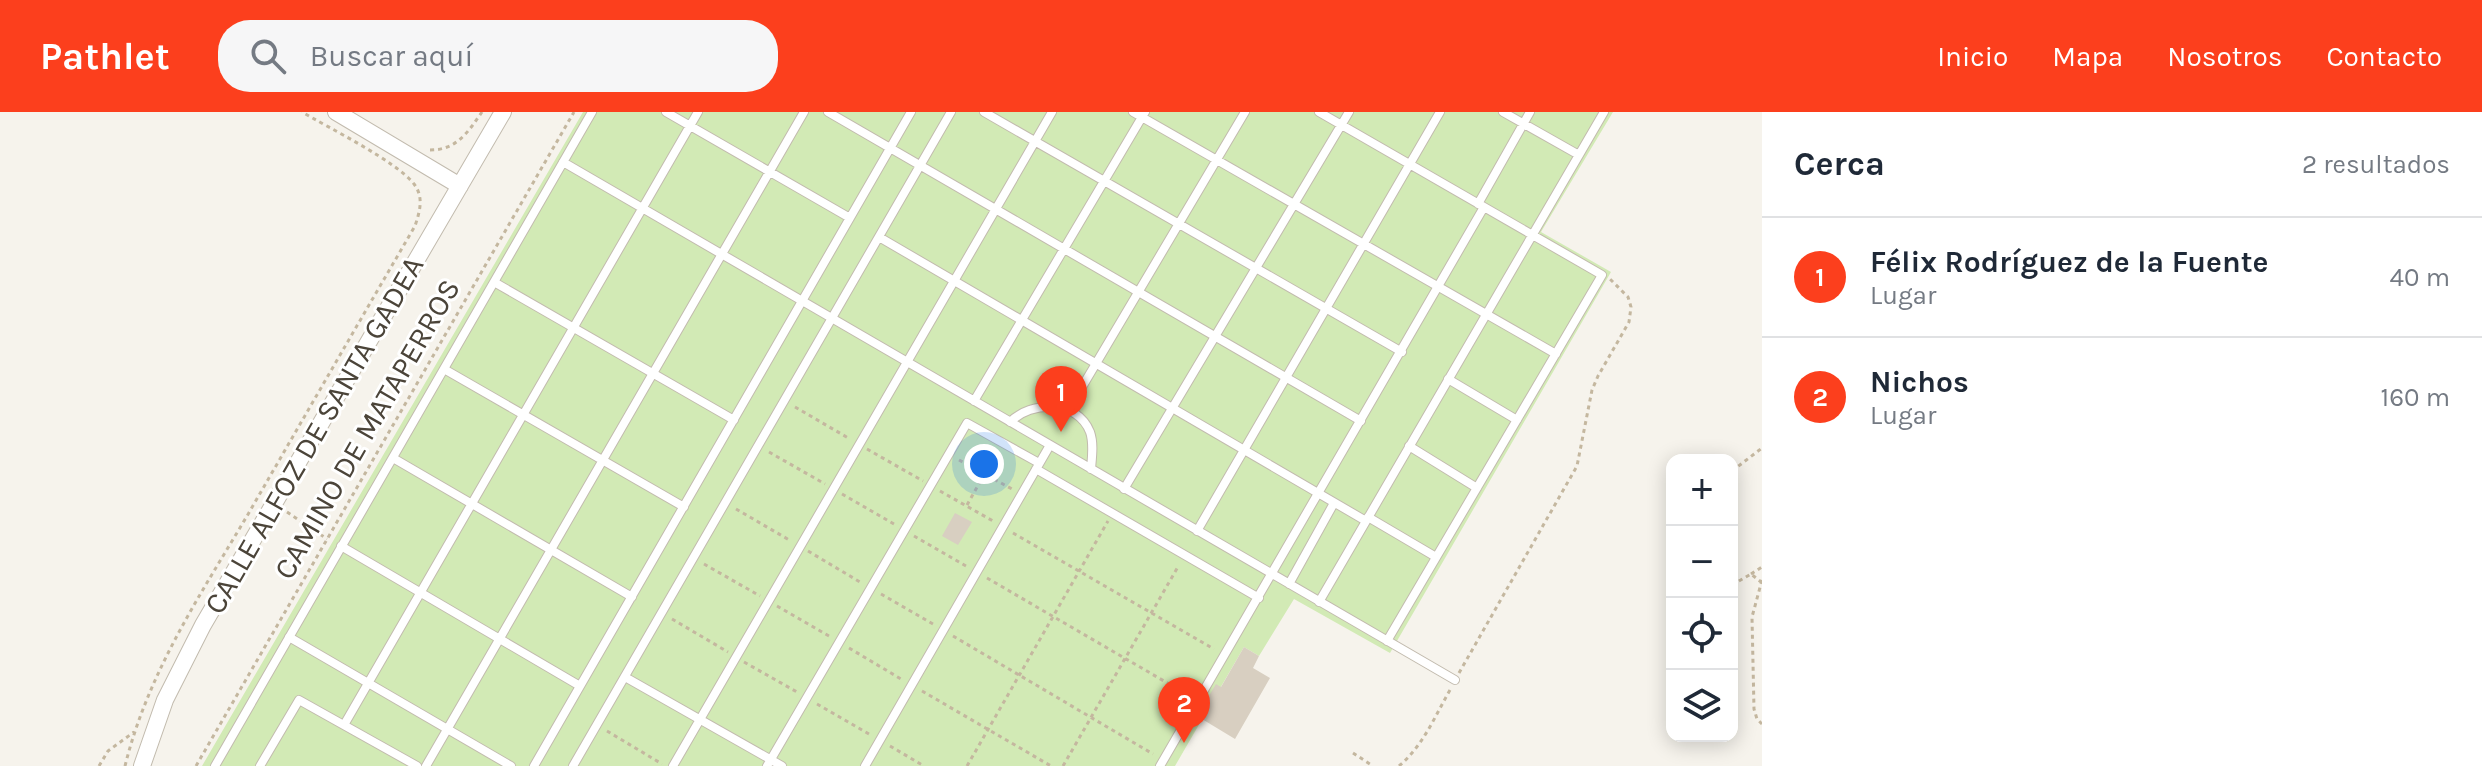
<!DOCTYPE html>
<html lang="es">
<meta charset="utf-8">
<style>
:root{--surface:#fff;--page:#f6f6f7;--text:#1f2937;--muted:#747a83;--line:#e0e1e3;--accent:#fc3f1d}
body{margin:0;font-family:Karla,sans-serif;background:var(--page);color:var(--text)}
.controls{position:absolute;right:24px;bottom:24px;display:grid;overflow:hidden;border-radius:16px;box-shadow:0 4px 20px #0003}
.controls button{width:72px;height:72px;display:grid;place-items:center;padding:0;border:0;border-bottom:2px solid var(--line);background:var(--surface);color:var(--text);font:40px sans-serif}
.you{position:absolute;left:984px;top:352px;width:28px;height:28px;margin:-20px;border:6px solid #fff;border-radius:50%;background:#1a73e8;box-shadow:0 0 0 12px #1a73e833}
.badge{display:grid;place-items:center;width:52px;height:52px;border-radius:50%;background:var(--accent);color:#fff;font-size:26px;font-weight:700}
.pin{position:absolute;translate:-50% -66px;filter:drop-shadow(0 2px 4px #0008)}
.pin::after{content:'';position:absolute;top:42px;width:28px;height:24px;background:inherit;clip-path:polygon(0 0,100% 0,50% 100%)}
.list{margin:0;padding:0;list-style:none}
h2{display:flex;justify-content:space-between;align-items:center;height:104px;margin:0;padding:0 32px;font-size:34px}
h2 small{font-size:26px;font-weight:400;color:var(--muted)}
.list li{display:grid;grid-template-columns:52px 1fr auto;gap:24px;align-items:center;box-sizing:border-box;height:120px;padding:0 32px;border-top:2px solid var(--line)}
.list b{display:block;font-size:30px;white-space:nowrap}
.list p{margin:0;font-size:26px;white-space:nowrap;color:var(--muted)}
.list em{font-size:26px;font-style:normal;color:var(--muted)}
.icon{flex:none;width:44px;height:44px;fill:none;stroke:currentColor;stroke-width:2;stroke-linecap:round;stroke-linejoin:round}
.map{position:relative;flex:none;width:1762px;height:654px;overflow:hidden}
header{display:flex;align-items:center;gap:48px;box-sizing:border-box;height:112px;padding:0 40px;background:var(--accent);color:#fff}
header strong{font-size:38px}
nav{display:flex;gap:44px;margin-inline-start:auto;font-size:28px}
.search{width:560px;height:72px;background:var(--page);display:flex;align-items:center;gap:20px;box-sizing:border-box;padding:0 28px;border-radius:32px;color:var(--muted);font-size:30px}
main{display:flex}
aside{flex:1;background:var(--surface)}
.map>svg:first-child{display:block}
</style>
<header>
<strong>Pathlet</strong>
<div class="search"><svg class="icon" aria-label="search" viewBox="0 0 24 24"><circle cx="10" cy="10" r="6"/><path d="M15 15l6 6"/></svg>Buscar aquí</div>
<nav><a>Inicio</a><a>Mapa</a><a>Nosotros</a><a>Contacto</a></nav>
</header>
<main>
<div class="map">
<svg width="1762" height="654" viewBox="0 0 1762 654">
<rect width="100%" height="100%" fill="#f6f3ec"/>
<path fill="#d2eab5" d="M583,0h1030l-72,120 70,40 -221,381 -96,-54 -35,57 -15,-9 -69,119h-973z"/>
<path fill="#d8cfc1" d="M955,401l17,9 -14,23 -16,-9z
M1244,535l15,9 -6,12 17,10 -35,61 -38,-23 19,-32 5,3z"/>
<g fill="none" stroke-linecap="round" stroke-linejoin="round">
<defs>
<path id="lane" d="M666,0l184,106
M828,0l533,309
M984,0l418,240
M1133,0l423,242
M1319,0l283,163 -215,366
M1503,0l76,43
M563,50l892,518
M1478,92l52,-92
M879,125l487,284
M494,170l240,138
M444,257l240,138
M1448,267l69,41
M974,289l171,-289
M1069,297l176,-297
M1010,310c21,-21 67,-23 80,10 4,11 2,25 1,37
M1409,334l68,42
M393,346l239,139
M1036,357l223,129
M1124,377l225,-377
M1368,405l68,40
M1197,419l243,-419
M341,434l239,140
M1289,472l45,-81
M1319,490l285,-490
M289,525l222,129
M625,565l157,89
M344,613l354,-613
M215,654l377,-654
M260,654l39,-66 118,66
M426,654l378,-654
M534,654l377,-654
M573,654l378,-654
M673,654l379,-654
M767,654l200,-343 72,40
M865,654l185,-321
M1160,654l324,-559"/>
<path id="street" d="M336,0l124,74
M142,654l23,-66 38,-75 300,-513"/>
</defs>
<use href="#lane" stroke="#c2bbae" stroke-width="10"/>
<use href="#street" stroke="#c2bbae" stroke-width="18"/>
<path stroke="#c4b79f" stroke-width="3" stroke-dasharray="4 4" stroke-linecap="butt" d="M430,38c27,0 38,-18 52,-38
M795,295l55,32
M867,337l56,32
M769,340l56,32
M959,348l53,29
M1732,359l30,-23
M940,379l53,30
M842,382l52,30
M967,393l30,-53
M736,397l55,32
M287,400l40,27
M1013,421l201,116
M914,424l52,30
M808,439l52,31
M704,452l56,32
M1751,462l11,-7
M987,466l201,117
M1762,468l-10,37 2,92 3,10 5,5
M1732,473l19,-11 10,8
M881,482l52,30
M777,494l52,30
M672,507l56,33
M953,524l200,118
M849,536l52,31
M744,550l53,30
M1459,561l118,-207 15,-76 6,-14 31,-54 2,-15 -3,-10 -18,-18
M922,579l129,75
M817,592l52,30
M607,619l55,33
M890,634l34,20
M1353,641l20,13
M99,654l9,-15 26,-19
M125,654c23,-93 74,-169 122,-250 56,-97 112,-194 168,-290 5,-15 9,-29 -1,-42 -18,-23 -85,-56 -112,-72
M196,654l378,-654
M967,654l141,-245
M1063,654l116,-201
M1399,654c24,-20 36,-50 51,-76"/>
<use href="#lane" stroke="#fff" stroke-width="8"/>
<use href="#street" stroke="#fff" stroke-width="16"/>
</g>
<g text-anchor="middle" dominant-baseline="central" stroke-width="6" stroke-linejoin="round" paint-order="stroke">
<g font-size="30" fill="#4b4439" stroke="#fff">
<text transform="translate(367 317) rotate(-60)">CAMINO DE MATAPERROS</text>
<text transform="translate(314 323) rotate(-60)">CALLE ALFOZ DE SANTA GADEA</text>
</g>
</g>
</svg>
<div class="controls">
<button>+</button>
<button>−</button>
<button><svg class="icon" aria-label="locate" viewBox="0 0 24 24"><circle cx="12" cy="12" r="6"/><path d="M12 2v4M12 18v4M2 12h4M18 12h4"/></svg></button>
<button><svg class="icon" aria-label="layers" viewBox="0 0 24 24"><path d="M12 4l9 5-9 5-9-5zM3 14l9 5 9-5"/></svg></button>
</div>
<div class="you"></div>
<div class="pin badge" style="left:1061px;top:320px">1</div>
<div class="pin badge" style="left:1184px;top:631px">2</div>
</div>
<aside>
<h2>Cerca<small>2 resultados</small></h2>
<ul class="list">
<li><span class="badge">1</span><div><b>Félix Rodríguez de la Fuente</b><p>Lugar</p></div><em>40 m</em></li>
<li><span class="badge">2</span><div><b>Nichos</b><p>Lugar</p></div><em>160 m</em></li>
</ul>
</aside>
</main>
